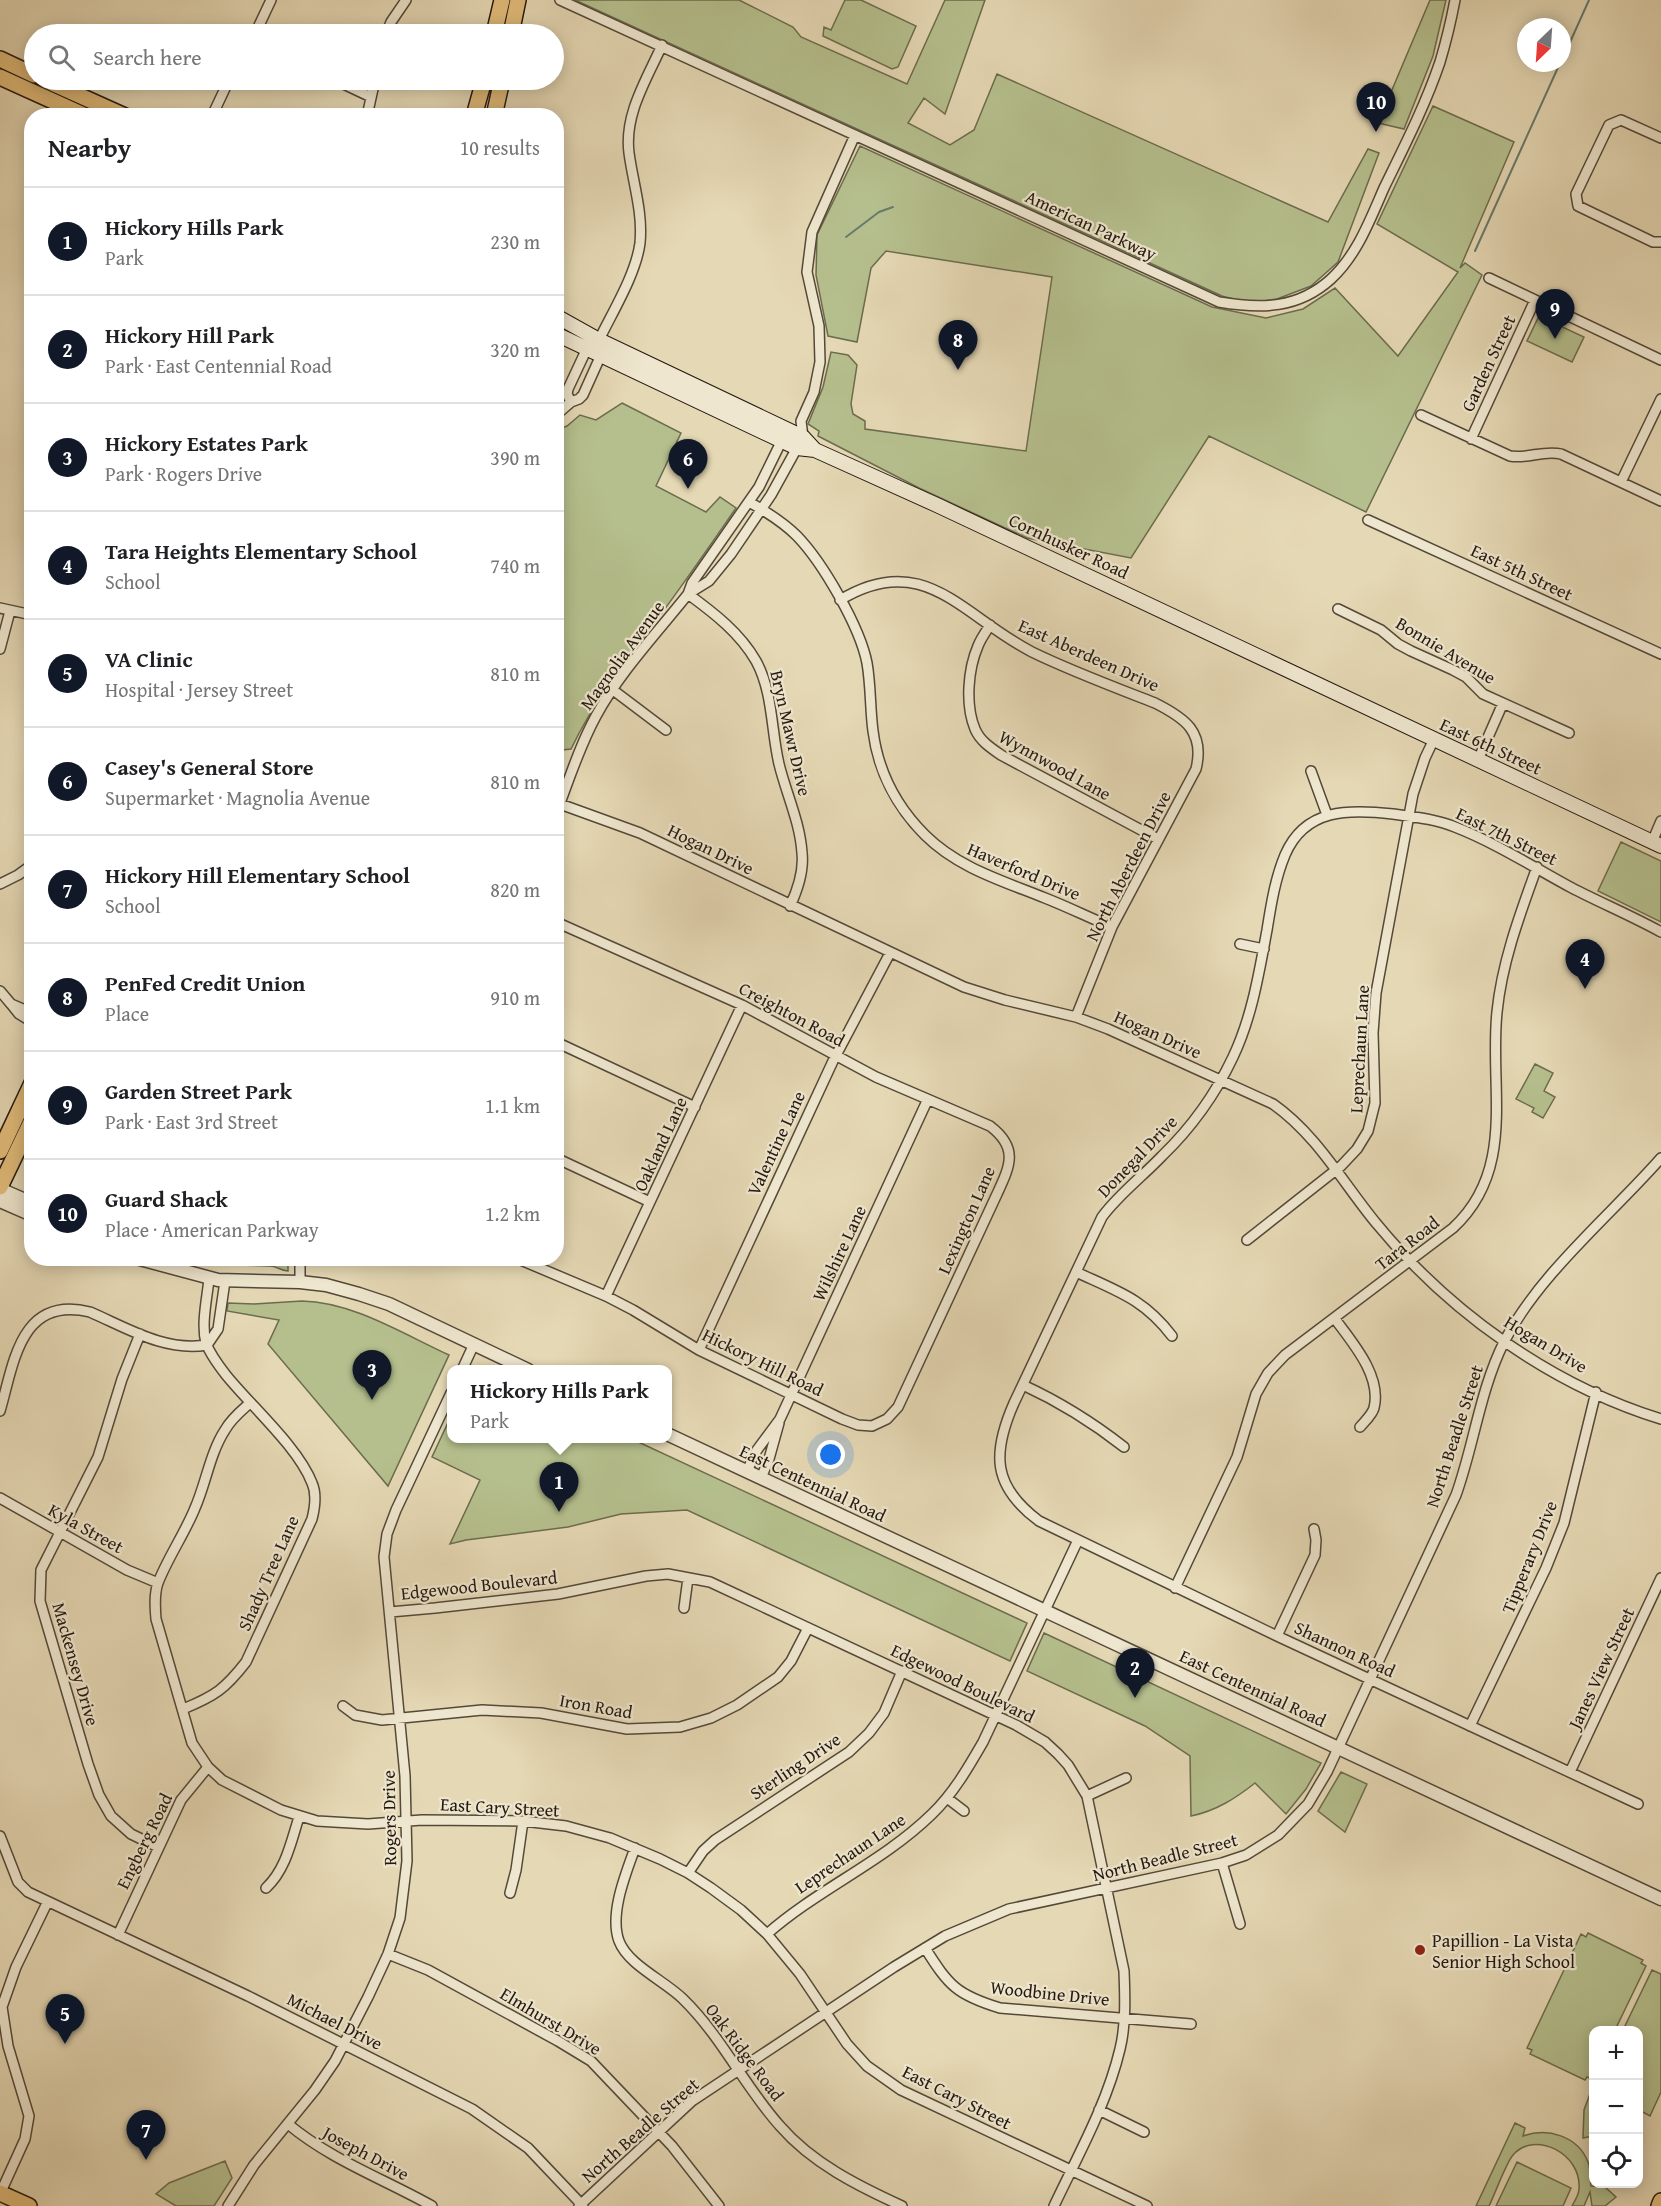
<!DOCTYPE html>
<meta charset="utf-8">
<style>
:root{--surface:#fff;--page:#f6f6f6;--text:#202124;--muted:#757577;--line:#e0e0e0;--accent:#111827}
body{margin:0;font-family:"Gentium Book Plus",serif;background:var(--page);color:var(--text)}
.controls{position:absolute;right:18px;bottom:18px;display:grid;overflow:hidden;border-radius:12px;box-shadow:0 3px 15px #0003}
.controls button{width:54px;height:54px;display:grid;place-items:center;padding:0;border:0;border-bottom:2px solid var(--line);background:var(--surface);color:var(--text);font:30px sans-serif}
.compass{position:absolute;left:1517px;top:18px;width:54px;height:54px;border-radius:50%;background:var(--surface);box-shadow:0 3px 15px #0003;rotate:205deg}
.you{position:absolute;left:831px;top:1455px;width:21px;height:21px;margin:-15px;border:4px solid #fff;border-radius:50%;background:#1a73e8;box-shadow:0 0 0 9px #1a73e833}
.badge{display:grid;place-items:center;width:39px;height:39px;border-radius:50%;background:var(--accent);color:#fff;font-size:20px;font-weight:700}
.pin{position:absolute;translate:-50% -50px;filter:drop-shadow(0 2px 3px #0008)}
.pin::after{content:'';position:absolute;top:32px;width:21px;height:18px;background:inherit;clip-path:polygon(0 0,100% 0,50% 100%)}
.popup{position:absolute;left:447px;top:1365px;width:225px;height:78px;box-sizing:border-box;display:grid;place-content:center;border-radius:12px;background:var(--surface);filter:drop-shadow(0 2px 4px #0005);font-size:20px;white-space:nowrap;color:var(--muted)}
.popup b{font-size:22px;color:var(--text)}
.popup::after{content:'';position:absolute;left:50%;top:100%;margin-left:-12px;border:12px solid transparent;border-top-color:var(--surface)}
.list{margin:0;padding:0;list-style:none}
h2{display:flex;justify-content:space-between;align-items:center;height:78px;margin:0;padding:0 24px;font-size:26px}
h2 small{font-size:20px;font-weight:400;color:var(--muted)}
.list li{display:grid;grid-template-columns:39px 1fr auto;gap:18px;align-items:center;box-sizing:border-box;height:108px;padding:0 24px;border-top:2px solid var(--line)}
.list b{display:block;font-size:22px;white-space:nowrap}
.list p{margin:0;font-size:20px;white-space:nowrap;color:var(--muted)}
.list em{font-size:20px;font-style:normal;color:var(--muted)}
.icon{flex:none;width:33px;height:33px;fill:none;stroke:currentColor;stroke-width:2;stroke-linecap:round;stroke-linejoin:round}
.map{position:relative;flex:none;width:1661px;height:2206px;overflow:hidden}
.search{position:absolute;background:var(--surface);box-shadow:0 3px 15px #0003;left:24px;top:24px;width:540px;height:66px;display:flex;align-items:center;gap:15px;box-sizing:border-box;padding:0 21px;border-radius:33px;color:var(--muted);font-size:22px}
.panel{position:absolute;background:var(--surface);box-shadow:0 3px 15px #0003;left:24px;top:108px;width:540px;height:1158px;border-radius:24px}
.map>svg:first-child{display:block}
</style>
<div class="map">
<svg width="1661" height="2206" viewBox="0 0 1661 2206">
<rect width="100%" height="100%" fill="#e5d8b4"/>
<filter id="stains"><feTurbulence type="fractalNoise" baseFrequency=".00333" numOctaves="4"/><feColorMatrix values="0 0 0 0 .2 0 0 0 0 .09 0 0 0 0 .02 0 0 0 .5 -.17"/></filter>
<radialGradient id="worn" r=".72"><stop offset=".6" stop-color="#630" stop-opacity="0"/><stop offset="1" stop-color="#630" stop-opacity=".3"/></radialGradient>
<path fill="#b5bf8d" stroke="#6c6c4e" stroke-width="1.5" d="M575,0h164l54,27 8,10 106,47 38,-84h40l-40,114 -21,-16 -16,25 42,22 24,-15 23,-56 331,148 40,-73 11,4 -41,109 -27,24 -34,13 -29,4 -26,-7z
M845,0h16l55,26 -18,41 -6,2 -69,-33 1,-9 7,3z
M1430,0h16l-13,56 -29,73 -26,-6z
M1433,106l81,36 -54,126 5,-5 17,12 -116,237 -157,-76 -78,122 -104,-20 -108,-50 -101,-52 1,-5 -11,-7 15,-37 8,-35 17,3 9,10 -6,39 2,10 12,7v8l161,22 26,-174 -166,-26 -15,17 -14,74 -29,-6 -12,-61 1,-40 43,-89 352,161 54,11 37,-9 32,-21 63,68 60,-84 -81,-48z
M1539,316l45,21 -12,25 -45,-21z
M622,403l59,30 -25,53 50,26 14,-15 16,11c-25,36 -49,71 -75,106 -33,43 -66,85 -90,135l-9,1 -6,-2 1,-318 10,-4 13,-11 16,5z
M1621,842l40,19v61l-63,-31z
M1535,1064l18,9 -9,18 11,6 -12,21 -11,-6 2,-4 -18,-9z
M193,1259h95v12c-7,0 -11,-5 -18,-5 -29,-2 -47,2 -77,-7z
M302,1301c51,1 101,33 147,54l-61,131 -120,-142 11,-24 -52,-9 1,-8 26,1z
M451,1416v22l181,1 395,184 -17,38 -323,-151 -66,4 -53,13 -102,13 -16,4 30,-64 -48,-23z
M1044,1633l277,130 -15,26 -20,25 -31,-31c-19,15 -39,28 -64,33l-1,-60 -45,-30 -118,-55z
M1341,1772l26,12 -22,48 -27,-21z
M1588,1933l55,27 -2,3 5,3 -31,64h-21l-1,45 -1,4 -5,-2 -2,3 -55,-26 2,-4 -5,-2 54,-114 5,3z
M1652,1970l9,4v118l-11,24 -11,-6 -1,-80h-15z
M1591,2091l2,2v43l-10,2 1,-28z
M1515,2123l10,5 -2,8c24,-9 55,0 65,26 3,8 2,16 3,24l14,1 11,10 -11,9h-13l-2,-14 -6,14h-12c3,-6 7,-11 7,-17 3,-36 -45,-59 -66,-34 -7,8 -18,39 -24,51h-13z
M225,2161l7,17 -18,28h-38l-20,-12 13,-11z
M1517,2162l54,26 -8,18h-67z"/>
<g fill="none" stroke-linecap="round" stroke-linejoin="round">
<path stroke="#687a6c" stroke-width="2" d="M1562,60l27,-60
M846,237l33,-25 14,-5
M1475,251l85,-188"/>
<defs>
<path id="minor" d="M560,0l659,302c42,7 79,7 112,-23 26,-24 39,-59 53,-91 20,-41 41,-82 56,-126 6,-20 11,-41 15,-62
M255,34l16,-34
M386,34l5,-12 15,-22
M335,80l36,17
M212,116l17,-36
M367,116l8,-36
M1661,138l-40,-18 -12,5 -33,69 2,12 75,36h8
M1489,278l172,82
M571,402l-4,-8 1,-5 21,-45
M556,415l15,-13 8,-3 4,-4 18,-40 1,-7 -3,-8c14,-29 37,-66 41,-97 3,-31 -7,-60 -11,-90 -5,-39 18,-74 33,-108
M1421,415l89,41c18,3 33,-6 51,-2l100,47
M1471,439l64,-139
M1621,482l40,-83
M749,502c18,10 34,20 48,34 26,27 63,91 70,127 4,23 3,46 6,68 5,40 24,76 52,104 33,33 78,46 120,63 23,9 45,20 67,29
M1368,520l293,134
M688,594l21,-13 22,-27 40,-59 32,-58 -2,-16 13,-29 6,-30 -1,-36 -12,-54 5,-40 43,-97
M688,594c26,19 52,39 68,67 17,31 15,69 23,103 7,29 21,58 23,89 2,18 -4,36 -12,53
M840,600c84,-51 122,16 192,52 39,19 82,35 123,51 30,15 50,29 41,66l-84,158 -36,90
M0,608l32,7
M1338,609l43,21 17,14 13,7 42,19 13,7 17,17 86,39
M990,625c-4,7 -9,13 -12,21 -10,23 -13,59 -3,83 5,12 16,19 26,26l157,84
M0,649l10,-38
M613,690l53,40
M1478,760l25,-57
M1311,771l16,44
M560,804l80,29 324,154 41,13 71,17 32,12 165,75c44,31 70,79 103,119 73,89 175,162 285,196
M556,814c13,-34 23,-67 40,-98 24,-44 61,-83 92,-122l4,-11 67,-96 25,-51
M1652,842l9,-21
M0,884l18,-9 14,-10
M1240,944l24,5
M0,991l11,13
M32,1013l-21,-9 8,10 13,8
M556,1042l139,65
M556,1158l94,44
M1247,1240l94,-74 16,-17 11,-18 7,-28 -2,-70 3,-40 37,-199 12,-36 9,-19
M516,1258l90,38 27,14 66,40 143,69 16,6 14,1 15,-7 11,-12 99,-213c13,-28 22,-46 -7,-68l-114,-49 -134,-72 -186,-83
M1076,1272c41,19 68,27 96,64
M300,1282v-24
M606,1296l136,-291
M1335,1319c17,23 47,57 39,89 -2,7 -9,13 -14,19
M140,1334l-18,45 -24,78 -57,113 -1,31 48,163 11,31 12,21 20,18 27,13
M207,1345l11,-16 7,-48
M699,1350l134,-289 57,-108
M462,1370l12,-26
M1023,1385c37,17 69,37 101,62
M250,1403c-9,8 -19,16 -25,27 -15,23 -19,53 -30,78 -10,25 -28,51 -37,75 -4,11 -3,24 -2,36l36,124 16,24 14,13 59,30 36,11 51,3 54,-4 101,1 43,5 44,12 50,21 28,14 23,15 30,22 26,24 33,40 47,70 20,22 34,24 246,116
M0,1411c14,-48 20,-116 90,-99 37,16 75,40 117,33
M747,1471l10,-21 23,-31 147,-318
M761,1478l8,-19 10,-36
M0,1498l127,72 31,13
M1175,1588l62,-131 19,-63 12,-21 17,-18 168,-127c64,-59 36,-141 44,-216 5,-50 23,-98 40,-145
M684,1608l4,-30
M390,1612l45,-4 123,-14 88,-18 22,-2 42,8 306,143 29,17 13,12 10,11 19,31 37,175c1,25 2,54 -4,78 -13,55 -42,106 -66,157
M1277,1636l38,-81 1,-15 -2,-11
M343,1706l12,9 27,5 100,-10 59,3 86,16 53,-2 31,-9 26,-13 41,-28 13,-16 17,-33
M183,1709c32,-13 42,-20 63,-47l66,-143c3,-12 5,-25 0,-36 -14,-36 -61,-77 -86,-108 -7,-9 -16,-21 -20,-32 -5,-19 1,-44 3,-64
M1470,1726l76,-158 18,-45 32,-131
M1570,1772l91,-194
M1087,1796l39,-18
M947,1798l17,13
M1638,1804l-361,-168 -238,-115c-47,-35 -47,-68 -25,-118l88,-186c17,-23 40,-40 60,-61 29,-28 54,-63 71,-99 19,-40 26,-84 34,-127 4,-25 8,-51 18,-75 20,-47 64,-46 108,-41 21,3 42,5 62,13 41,16 78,40 117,61 29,15 60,28 89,44
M0,1836l18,46 10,10 220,104 224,113 56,39 55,58
M635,1848c-9,25 -26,66 -16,93 9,24 46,40 64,58 39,38 61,87 97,127 32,37 78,60 122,80
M1222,1863l18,61
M688,1873l15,-22 12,-11 134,-88 20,-19 15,-20 18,-42
M266,1888c20,-19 25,-46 33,-71
M510,1893l6,-23 7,-49
M767,1934c51,-45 116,-72 165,-120 21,-20 36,-46 51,-72l95,-202
M118,1935l63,-135 27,-33
M925,1948c24,38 32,47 75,60l191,16
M388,1954l40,16 130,71 33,20 81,85 47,60
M1099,2110l45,22
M288,2124c43,36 96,55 144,82
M0,2194l25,-55 4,-23 -21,-70 -6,-39 14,-40 31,-64
M228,2206l26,-41 61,-75 20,-29 33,-64 20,-43 12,-36 7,-57 -2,-85 -21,-219 3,-23 9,-24 55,-117
M579,2206l113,-105 202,-134 51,-31 64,-27 213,-46 24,-8 32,-20 30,-31 19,-32 129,-277c18,-50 24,-105 48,-153 35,-68 106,-126 157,-184"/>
<path id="tertiary" d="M0,1189l32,14
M0,1201l32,14
M136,1258l82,22 82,2 26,3 33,9 30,10 139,66
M667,1434l994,465"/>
<path id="secondary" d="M556,316l43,24 204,97 12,13
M556,334l241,114 18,2 124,56 722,340"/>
<path id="primary" d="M494,34l8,-34
M511,34l7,-34
M0,59l34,16
M0,77l86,39
M45,80l80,36
M474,116l10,-36
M494,116l8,-36
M0,1151l32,-68
M0,1187l32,-67
M0,2193l29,13
M1659,2206l2,-5"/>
</defs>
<use href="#minor" stroke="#544939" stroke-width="12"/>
<use href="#tertiary" stroke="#544939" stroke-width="15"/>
<use href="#secondary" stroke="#241910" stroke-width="16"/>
<use href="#primary" stroke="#241910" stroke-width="18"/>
<use href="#minor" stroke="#eee6ce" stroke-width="9"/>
<use href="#tertiary" stroke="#eee6ce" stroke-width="12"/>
<use href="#secondary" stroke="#eee6ce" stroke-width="14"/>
<use href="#primary" stroke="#e2bc7a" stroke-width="15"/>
</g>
<circle fill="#8f2418" stroke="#eee6ce" stroke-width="2" cx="1420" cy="1950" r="6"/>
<g text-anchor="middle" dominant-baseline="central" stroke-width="4.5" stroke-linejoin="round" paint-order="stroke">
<g font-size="18" fill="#241910" stroke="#eee6ce">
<text transform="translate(1091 225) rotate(25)">American Parkway</text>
<text transform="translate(1488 363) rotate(-65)">Garden Street</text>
<text transform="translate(1069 546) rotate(25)">Cornhusker Road</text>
<text transform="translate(1522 572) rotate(25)">East 5th Street</text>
<text transform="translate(1446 650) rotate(31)">Bonnie Avenue</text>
<text transform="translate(622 655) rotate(-54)">Magnolia Avenue</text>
<text transform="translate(1089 655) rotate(24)">East Aberdeen Drive</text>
<text transform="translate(791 733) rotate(77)">Bryn Mawr Drive</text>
<text transform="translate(1491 746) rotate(25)">East 6th Street</text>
<text transform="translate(1055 765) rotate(29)">Wynnwood Lane</text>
<text transform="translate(1507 836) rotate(26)">East 7th Street</text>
<text transform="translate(711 849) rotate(26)">Hogan Drive</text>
<text transform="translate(1128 866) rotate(-63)">North Aberdeen Drive</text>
<text transform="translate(1024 871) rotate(23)">Haverford Drive</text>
<text transform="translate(792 1014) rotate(28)">Creighton Road</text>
<text transform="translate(1158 1034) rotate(24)">Hogan Drive</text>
<text transform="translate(1359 1049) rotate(-87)">Leprechaun Lane</text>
<text transform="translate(776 1143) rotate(-65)">Valentine Lane</text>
<text transform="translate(660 1144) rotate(-65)">Oakland Lane</text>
<text transform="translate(1137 1156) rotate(-46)">Donegal Drive</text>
<text transform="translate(966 1220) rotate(-66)">Lexington Lane</text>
<text transform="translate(1407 1243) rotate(-38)">Tara Road</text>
<text transform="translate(839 1253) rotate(-65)">Wilshire Lane</text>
<text transform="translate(1546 1344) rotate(31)">Hogan Drive</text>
<text transform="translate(763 1362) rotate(26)">Hickory Hill Road</text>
<text transform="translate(1454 1436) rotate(-72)">North Beadle Street</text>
<text transform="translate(813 1483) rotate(25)">East Centennial Road</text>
<text transform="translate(86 1528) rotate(29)">Kyla Street</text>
<text transform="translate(1529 1557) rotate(-68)">Tipperary Drive</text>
<text transform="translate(268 1573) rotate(-66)">Shady Tree Lane</text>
<text transform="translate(479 1585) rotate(-6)">Edgewood Boulevard</text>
<text transform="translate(1345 1649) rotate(25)">Shannon Road</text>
<text transform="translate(76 1664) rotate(74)">Mackensey Drive</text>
<text transform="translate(1601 1668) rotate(-65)">Janes View Street</text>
<text transform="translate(963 1683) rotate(26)">Edgewood Boulevard</text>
<text transform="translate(1253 1688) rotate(25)">East Centennial Road</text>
<text transform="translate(596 1706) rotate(10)">Iron Road</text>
<text transform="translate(795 1766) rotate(-34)">Sterling Drive</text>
<text transform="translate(500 1807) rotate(3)">East Cary Street</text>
<text transform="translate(389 1818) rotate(-91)">Rogers Drive</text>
<text transform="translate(144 1841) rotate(-64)">Engberg Road</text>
<text transform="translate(850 1853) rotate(-34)">Leprechaun Lane</text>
<text transform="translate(1165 1857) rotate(-14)">North Beadle Street</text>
<text transform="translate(1050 1993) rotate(6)">Woodbine Drive</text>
<text transform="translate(335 2021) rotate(27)">Michael Drive</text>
<text transform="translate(551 2021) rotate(31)">Elmhurst Drive</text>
<text transform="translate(745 2052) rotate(53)">Oak Ridge Road</text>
<text transform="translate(957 2097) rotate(27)">East Cary Street</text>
<text transform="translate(640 2130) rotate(-41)">North Beadle Street</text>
<text transform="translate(366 2153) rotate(28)">Joseph Drive</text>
</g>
<g font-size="18" fill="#241910" stroke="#eee6ce" text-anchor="start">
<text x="1432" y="1940">Papillion - La Vista<tspan x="1432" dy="21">Senior High School</tspan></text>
</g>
</g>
<rect width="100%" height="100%" filter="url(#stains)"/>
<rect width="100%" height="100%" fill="url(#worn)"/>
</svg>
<div class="controls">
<button>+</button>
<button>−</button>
<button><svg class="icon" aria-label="locate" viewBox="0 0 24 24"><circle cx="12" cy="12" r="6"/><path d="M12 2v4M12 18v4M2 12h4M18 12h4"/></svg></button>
</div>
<svg class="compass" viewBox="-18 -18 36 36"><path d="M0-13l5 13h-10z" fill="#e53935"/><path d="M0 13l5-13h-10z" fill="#757577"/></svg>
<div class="you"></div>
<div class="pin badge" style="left:559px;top:1512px">1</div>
<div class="popup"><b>Hickory Hills Park</b>Park</div>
<div class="pin badge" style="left:1135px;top:1698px">2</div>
<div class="pin badge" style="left:372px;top:1400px">3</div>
<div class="pin badge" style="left:1585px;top:989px">4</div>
<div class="pin badge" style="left:65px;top:2044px">5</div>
<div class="pin badge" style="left:688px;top:489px">6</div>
<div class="pin badge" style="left:146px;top:2160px">7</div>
<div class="pin badge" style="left:958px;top:370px">8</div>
<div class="pin badge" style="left:1555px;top:339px">9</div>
<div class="pin badge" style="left:1376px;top:132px">10</div>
<div class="search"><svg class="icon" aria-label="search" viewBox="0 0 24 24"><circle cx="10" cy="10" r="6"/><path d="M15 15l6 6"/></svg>Search here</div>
<section class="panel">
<h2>Nearby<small>10 results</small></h2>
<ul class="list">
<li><span class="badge">1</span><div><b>Hickory Hills Park</b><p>Park</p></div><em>230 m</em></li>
<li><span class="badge">2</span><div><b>Hickory Hill Park</b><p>Park · East Centennial Road</p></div><em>320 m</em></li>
<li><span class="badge">3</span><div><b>Hickory Estates Park</b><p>Park · Rogers Drive</p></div><em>390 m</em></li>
<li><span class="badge">4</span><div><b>Tara Heights Elementary School</b><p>School</p></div><em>740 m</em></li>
<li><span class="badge">5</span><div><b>VA Clinic</b><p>Hospital · Jersey Street</p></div><em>810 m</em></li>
<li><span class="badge">6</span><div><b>Casey's General Store</b><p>Supermarket · Magnolia Avenue</p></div><em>810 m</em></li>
<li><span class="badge">7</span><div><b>Hickory Hill Elementary School</b><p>School</p></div><em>820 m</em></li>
<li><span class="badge">8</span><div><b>PenFed Credit Union</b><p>Place</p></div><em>910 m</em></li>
<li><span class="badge">9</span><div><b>Garden Street Park</b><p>Park · East 3rd Street</p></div><em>1.1 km</em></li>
<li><span class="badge">10</span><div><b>Guard Shack</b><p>Place · American Parkway</p></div><em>1.2 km</em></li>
</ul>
</section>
</div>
